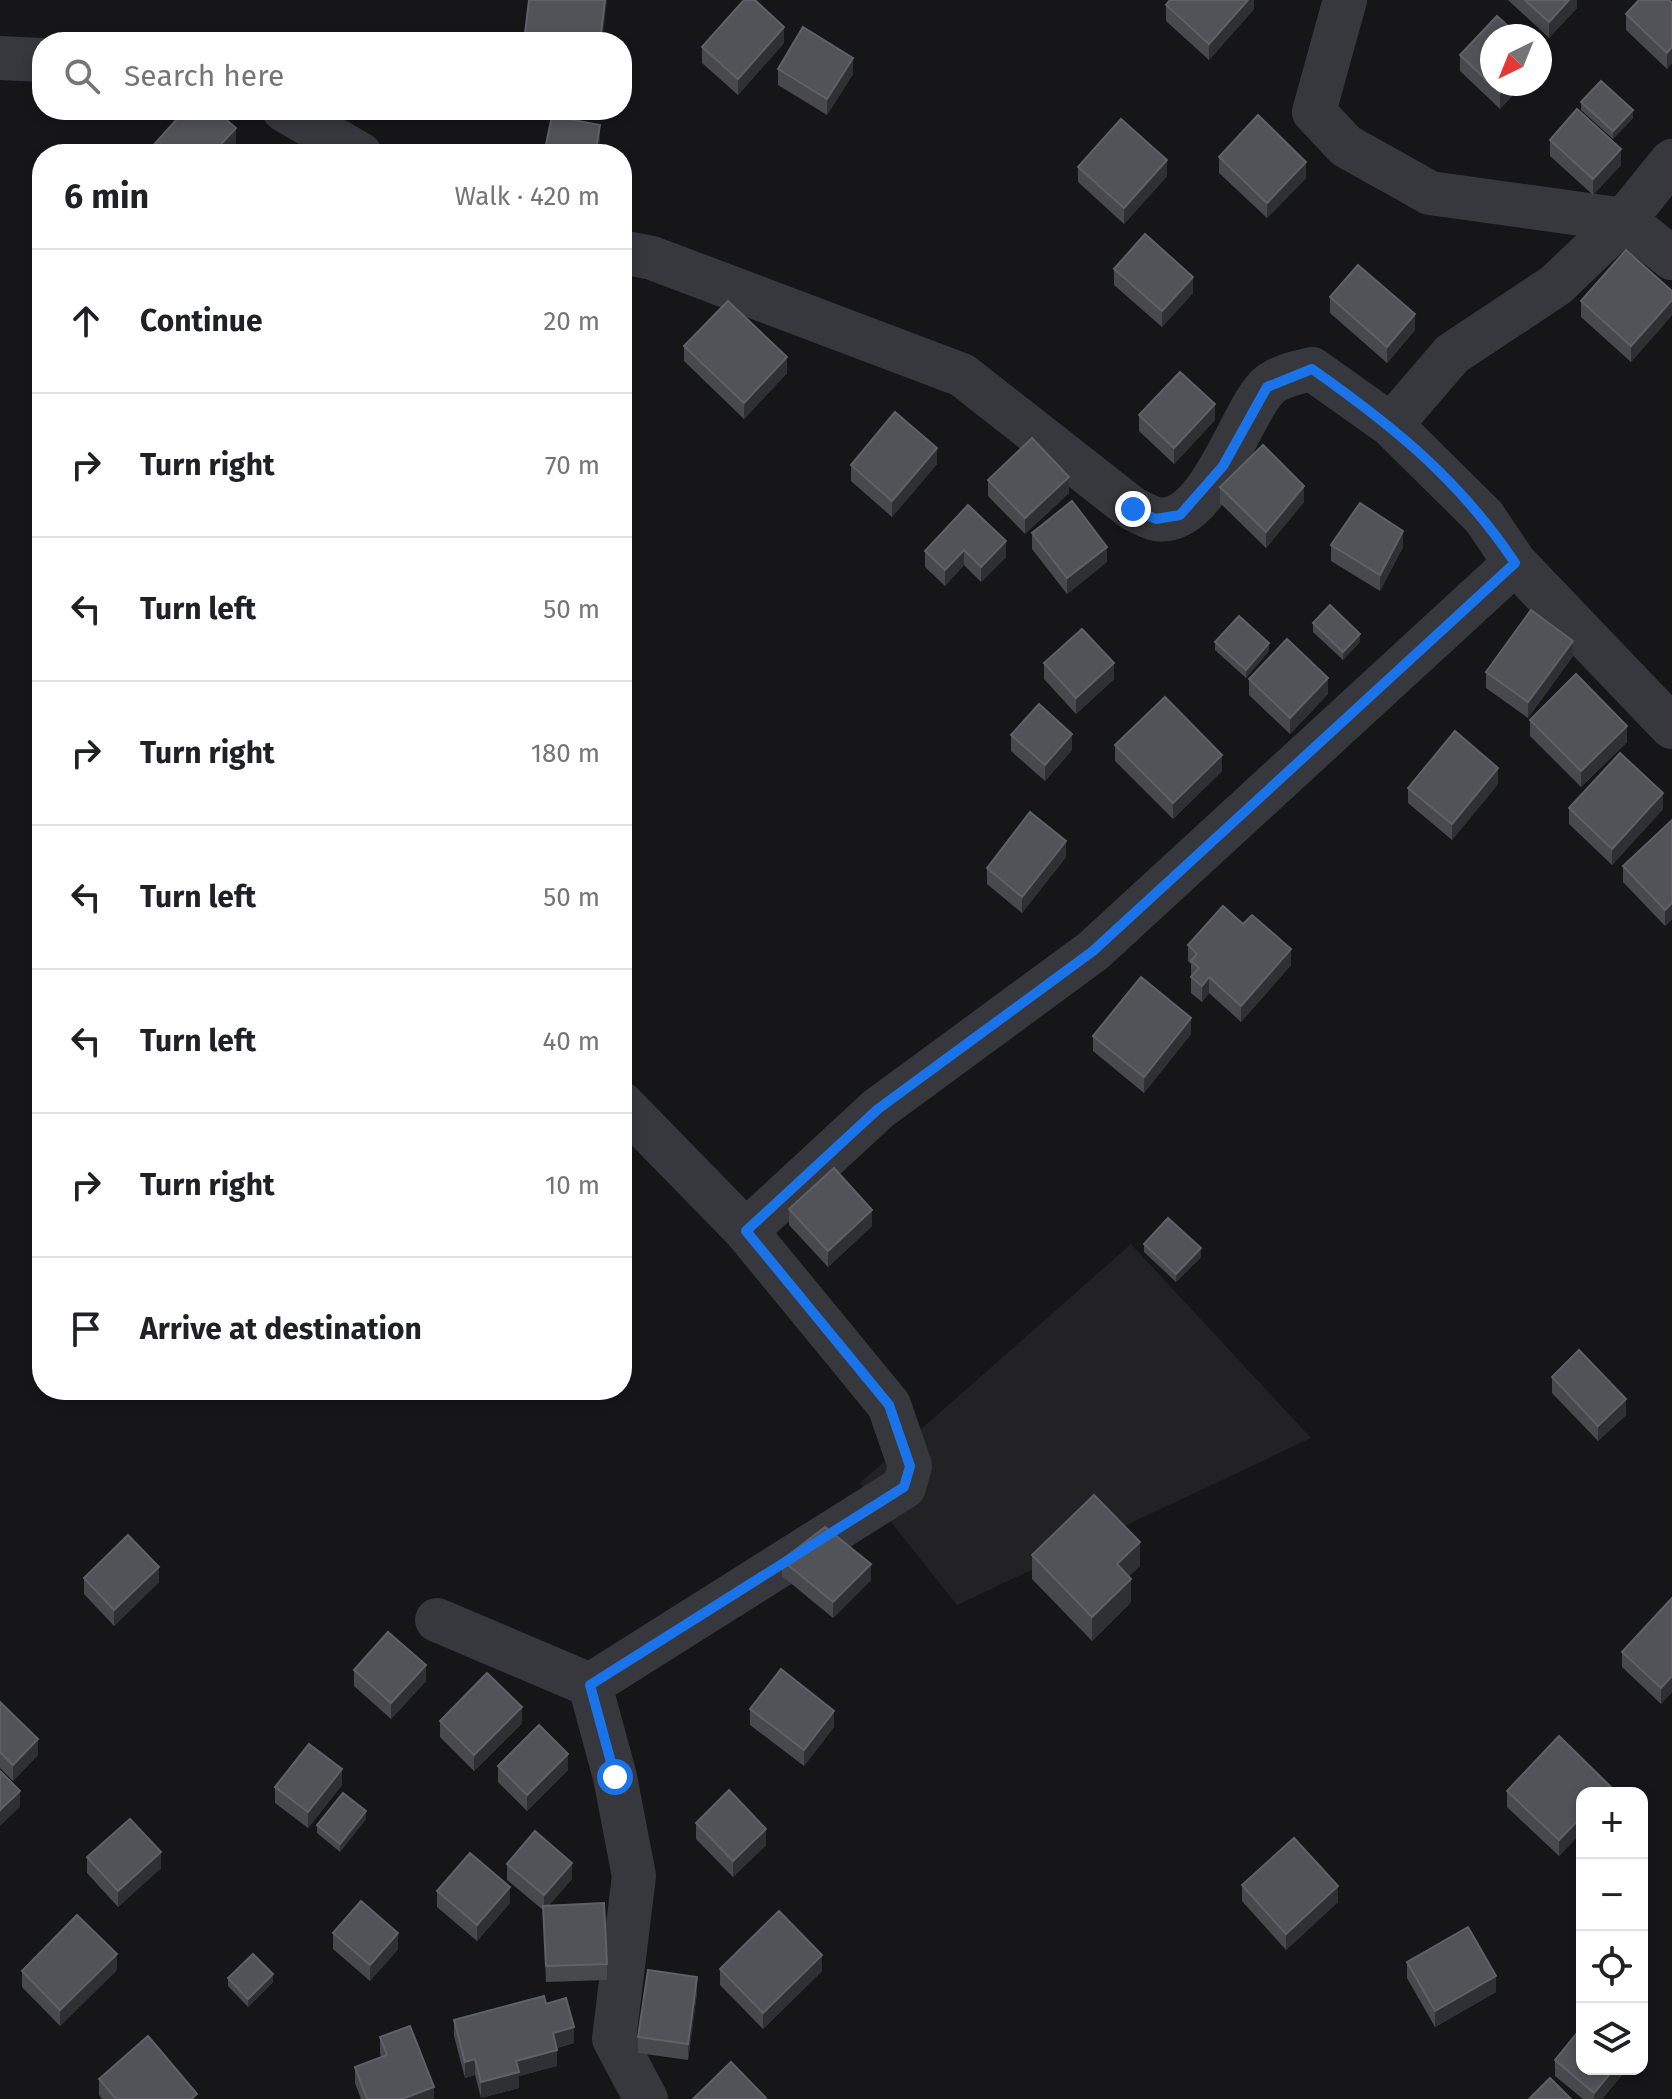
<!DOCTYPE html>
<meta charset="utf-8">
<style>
:root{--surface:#fff;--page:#f2f2f2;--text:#202124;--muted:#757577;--line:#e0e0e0}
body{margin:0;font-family:"Fira Sans",sans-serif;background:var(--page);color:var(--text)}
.controls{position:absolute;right:24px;bottom:24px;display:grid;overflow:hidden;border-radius:16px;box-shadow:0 4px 12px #0003}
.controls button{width:72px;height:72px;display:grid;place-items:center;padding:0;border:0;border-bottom:2px solid var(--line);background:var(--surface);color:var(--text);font:40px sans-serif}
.compass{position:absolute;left:1480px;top:24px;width:72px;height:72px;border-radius:50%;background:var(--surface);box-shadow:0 4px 12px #0003;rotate:223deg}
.stop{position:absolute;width:24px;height:24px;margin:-18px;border:6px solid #1a73e8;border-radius:50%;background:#fff}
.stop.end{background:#1a73e8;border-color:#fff;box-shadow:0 2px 8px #0008}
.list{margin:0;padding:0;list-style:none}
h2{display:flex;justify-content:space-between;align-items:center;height:104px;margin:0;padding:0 32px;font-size:34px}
h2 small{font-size:26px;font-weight:400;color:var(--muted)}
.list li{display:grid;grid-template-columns:52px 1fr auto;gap:24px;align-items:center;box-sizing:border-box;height:144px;padding:0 32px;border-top:2px solid var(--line)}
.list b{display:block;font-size:30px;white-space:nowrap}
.list em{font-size:26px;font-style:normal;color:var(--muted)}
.icon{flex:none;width:44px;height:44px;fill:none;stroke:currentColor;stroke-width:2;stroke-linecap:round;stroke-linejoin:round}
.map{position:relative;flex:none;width:1672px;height:2099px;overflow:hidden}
.search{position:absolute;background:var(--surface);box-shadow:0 4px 12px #0003;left:32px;top:32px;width:600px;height:88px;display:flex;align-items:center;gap:20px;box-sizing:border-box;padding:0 28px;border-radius:32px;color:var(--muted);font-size:30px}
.panel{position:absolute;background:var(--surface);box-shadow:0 4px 12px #0003;left:32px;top:144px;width:600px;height:1256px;border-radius:32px}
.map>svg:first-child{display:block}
</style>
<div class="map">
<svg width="1672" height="2099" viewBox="0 0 1672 2099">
<rect width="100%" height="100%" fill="#161618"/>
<path fill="#222225" d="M1131,1244l180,194 -354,167 -97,-122z"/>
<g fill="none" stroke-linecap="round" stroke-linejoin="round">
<path stroke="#37383d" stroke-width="44" d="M1345,0l-31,112 32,34 84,47 194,27 48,38
M0,58l42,2
M284,110l76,44
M622,252l30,6 310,117 171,134c7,3 15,8 23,10 52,9 83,-102 110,-131 11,-12 31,-15 46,-19l79,56 93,92 31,46 157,164
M1391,425l61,-71 104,-69 68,-65 48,-59
M746,1231l132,-122 215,-158 422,-388
M437,1620l153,65
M590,1685l314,-198 6,-21 -21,-61 -143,-174 -124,-127
M590,1685l25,92 19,99 -20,163 32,60"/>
</g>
<path fill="#47494d" d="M1254,0v9l-45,51 -43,-39v-16z
M1508,0h69v8l-28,30z
M1672,3v60l-5,6 -41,-39v-16z
M784,43l-46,52 -36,-32v-16z
M1460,55l32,29h31l-23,25 -40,-38z
M778,69l75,5 -26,41 -49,-30z
M1581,102l52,16 -20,21 -32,-29z
M1550,140l71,25 -28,30 -43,-39z
M1219,157l87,21 -39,40 -48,-45z
M1078,167l89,9 -43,48 -46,-42z
M1114,269l79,24 -31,34 -48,-42z
M1672,291v24l-41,47 -50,-45v-16z
M1330,297l85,33 -28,33 -57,-50z
M684,346l103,27 -43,46 -60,-58z
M1139,415l76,5 -41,44 -35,-33z
M937,464l-45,53 -41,-36v-16z
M988,480l81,13 -44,41 -37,-38z
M1220,487l84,15 -38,46 -46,-45z
M968,505l38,52 -25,25 -17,-17 -19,21 -20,-19v-16z
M1032,533l75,29 -40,32 -35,-45z
M1331,545l72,2 -23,44 -49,-30z
M1313,623l47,19 -17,18 -30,-28z
M1215,642l54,9 -23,27 -31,-28z
M1573,656l-45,62 -42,-30v-16z
M1044,663l70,16 -38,35 -32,-35z
M1249,679l79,15 -38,40 -41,-39z
M1530,720l97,22 -46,45 -51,-51z
M1011,735l61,15 -27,31 -34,-30z
M1115,745l107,26 -49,48 -58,-58z
M1498,784l-46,56 -44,-37v-15z
M1569,808l94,1 -51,56 -43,-41z
M1672,820v99l-7,7 -42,-44v-16z
M1066,857l-44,56 -35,-29v-16z
M1188,945l103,20 -50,57 -32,-29 -7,9 -11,-9v-29l-3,-3z
M1191,1034l-47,59 -51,-42v-15z
M789,1209l83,17 -44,41 -39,-42z
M1144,1244l57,13 -25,25 -32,-30z
M1552,1377l74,38 -28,26 -46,-48z
M1032,1555l108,11 -11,10 2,26 -39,39 -60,-62z
M782,1560l89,20 -38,38 -51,-42z
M84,1578l75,4 -45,44 -30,-32z
M1672,1598v94l-11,12 -39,-37v-15z
M354,1670l72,11 -35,38 -37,-33z
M0,1702l38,53 -25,26 -13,-13z
M750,1709l84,18 -30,39 -54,-41z
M440,1721l82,2 -48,48 -34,-34z
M498,1766l70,4 -41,41 -29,-29z
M342,1785l-34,43 -33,-25v-16z
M1507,1791l104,2h-29v39l-23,24 -52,-49z
M366,1819l-26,33 -23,-19v-8z
M696,1823l70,22 -33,32 -37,-38z
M87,1857l74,11 -43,39 -31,-34z
M507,1864l65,15 -23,26 58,59v16l-61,2 -3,-72 -36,-30z
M1242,1885l96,17 -52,48 -44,-49z
M437,1891l73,12 -33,38 -40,-34z
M333,1933l65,16 -28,32 -37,-32z
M1407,1962l89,30 -61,35 -28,-49z
M720,1969l102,2 -59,58 -43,-44z
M117,1970l-57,56 -38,-39v-16z
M228,1978l45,4 -25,25 -20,-21z
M697,1993l-9,67 -50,-7v-16z
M546,2004l28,39 -17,5v18l-38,10v12l-38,10 -6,-23 -10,3 -11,-42v-16z
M380,2037l54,62h-73l-6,-16v-16l26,-10 -1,-4z
M1555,2060l27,9h45l-25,30h-19l-28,-23z
M99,2079l98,20h-95l-3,-4z"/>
<path fill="#2f3033" d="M605,0h2l-5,42h-2z
M1248,0h6v9l-45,51v-16z
M1569,0h8v8l-28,30v-16z
M784,27v16l-46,52v-16z
M1672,47v16l-5,6v-16z
M853,58v16l-26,41v-16z
M1508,84h15l-23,25v-16z
M1633,110v8l-20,21v-8z
M600,125v16l-2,13h-3z
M236,128v16l-9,10h-15z
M1621,149v16l-28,30v-16z
M1167,160v16l-43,48v-16z
M1306,162v16l-39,40v-15z
M1193,277v16l-31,34v-16z
M1672,300v15l-41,47v-16z
M1415,314v16l-28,33v-16z
M787,357v16l-43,46v-16z
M1215,404v16l-41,44v-16z
M937,448v16l-45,53v-16z
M1069,477v16l-44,41v-16z
M1304,486v16l-38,46v-16z
M1403,531v16l-23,44v-16z
M1006,541v16l-25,25v-15z
M1107,547v15l-40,32v-16z
M964,550v15l-19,21v-16z
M1360,634v8l-17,18v-8z
M1573,641v15l-45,62v-16z
M1269,643v8l-23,27v-8z
M1114,663v16l-38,35v-16z
M1328,678v16l-38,40v-16z
M1627,726v16l-46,45v-16z
M1072,734v16l-27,31v-16z
M1222,755v16l-49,48v-16z
M1498,768v16l-46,56v-16z
M1663,793v16l-51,56v-16z
M1066,841v16l-44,56v-16z
M1672,903v16l-7,7v-16z
M1291,949v16l-50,57v-16z
M1209,977v16l-7,9v-16z
M1191,1018v16l-47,59v-16z
M872,1210v16l-44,41v-16z
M1201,1248v9l-25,25v-8z
M1626,1399v16l-28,26v-15z
M1140,1542v24l-23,22v-24z
M871,1564v16l-38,38v-16z
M159,1567v15l-45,44v-16z
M1131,1579v23l-39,39v-24z
M426,1665v16l-35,38v-16z
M1672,1676v16l-11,12v-16z
M522,1707v16l-48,48v-16z
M834,1711v16l-30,39v-16z
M38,1739v16l-25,26v-16z
M568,1754v16l-41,41v-16z
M342,1769v16l-34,43v-16z
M20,1791v16l-20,19v-16z
M366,1811v8l-26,33v-8z
M1582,1816v16l-23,24v-16z
M766,1829v16l-33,32v-16z
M161,1852v16l-43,39v-16z
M572,1863v16l-28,32v-16z
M1338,1886v16l-52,48v-16z
M510,1887v16l-33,38v-16z
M398,1933v16l-28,32v-16z
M117,1954v16l-57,56v-16z
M822,1955v16l-59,58v-16z
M273,1974v8l-25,25v-8z
M1496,1976v16l-61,35v-16z
M697,1977v16l-9,67v-16z
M574,2027v16l-21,6v-16z
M557,2050v16l-38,10v12l-38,10v-16l35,-21z
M475,2059v16l-10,3v-16z
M1614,2069h13l-25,30h-8v-6z
M434,2087v12h-32z"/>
<path fill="#525359" stroke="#5f6168" stroke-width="2" d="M529,0h76l-5,42h-76z
M744,0h11l29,27 -46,52 -36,-32z
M1170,0h78l-39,44 -43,-39z
M1525,0h44l-20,22z
M1639,0h30l3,3v44l-5,6 -41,-39z
M1497,16l22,20h-27v48h16l-8,9 -40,-38z
M803,27l50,31 -26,41 -49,-30z
M1601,81l32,29 -20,21 -32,-29z
M1577,109l44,40 -28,30 -43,-39z
M185,110h30l21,18 -24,26h-55l-6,-6z
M1258,115l48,47 -39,41 -48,-46z
M552,116l48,9 -5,29h-51z
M1121,119l46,41 -43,48 -46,-41z
M1145,234l48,43 -31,34 -48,-42z
M1626,250l46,41v9l-41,46 -50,-45z
M1358,265l57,49 -28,33 -57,-50z
M728,301l59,56 -43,46 -60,-57z
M1180,372l35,32 -41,44 -35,-33z
M895,412l42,36 -45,53 -41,-36z
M1032,438l37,39 -44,41 -37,-38z
M1263,445l41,41 -38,46 -46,-45z
M1072,501l35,46 -40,31 -35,-45z
M1360,503l43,28 -23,44 -49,-30z
M968,505l38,36 -25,26 -17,-17 -19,20 -20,-19z
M1330,605l30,29 -17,18 -30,-29z
M1531,610l42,31 -45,61 -42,-30z
M1239,616l30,27 -23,27 -31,-28z
M1082,629l32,34 -38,35 -32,-35z
M1287,639l41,39 -38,40 -41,-39z
M1576,674l51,52 -46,45 -51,-51z
M1165,697l57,58 -49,48 -58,-58z
M1039,704l33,30 -27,31 -34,-30z
M1455,731l43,37 -46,56 -44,-36z
M1620,753l43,40 -51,56 -43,-41z
M1030,812l36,29 -44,56 -35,-29z
M1672,820v83l-7,7 -42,-44z
M1223,906l20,18 9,-9 39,34 -50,57 -32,-29 -7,9 -11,-9 8,-9 -8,-7 6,-7 -9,-9z
M1141,977l50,41 -47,59 -51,-41z
M834,1168l38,42 -44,41 -39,-42z
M1168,1218l33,30 -25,26 -32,-30z
M1579,1350l47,49 -28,27 -46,-49z
M1094,1495l46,47 -23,22 14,15 -39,38 -60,-62z
M825,1527l46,37 -38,38 -51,-42z
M128,1535l31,32 -45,43 -30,-32z
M1672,1598v78l-11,12 -39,-36z
M388,1632l38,33 -35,38 -37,-33z
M781,1669l53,42 -30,39 -54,-41z
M487,1673l35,34 -48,48 -34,-34z
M0,1702l38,37 -25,26 -13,-13z
M539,1725l29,29 -41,41 -29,-29z
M1559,1736l52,51 -6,6h-23v23l-23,24 -52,-49z
M309,1744l33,25 -34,43 -33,-25z
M0,1771l20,20 -20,19z
M729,1790l37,39 -33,32 -37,-38z
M343,1793l23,18 -26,33 -23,-19z
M130,1819l31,33 -43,39 -31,-34z
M535,1831l37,32 -28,32 -37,-31z
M1294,1838l44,48 -52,48 -44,-49z
M470,1853l40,34 -33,38 -40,-34z
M361,1901l37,32 -28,32 -37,-32z
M604,1903l3,61 -61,2 -3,-60z
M779,1911l43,44 -59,58 -43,-44z
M77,1915l40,39 -57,56 -38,-39z
M1468,1927l28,49 -61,35 -28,-49z
M253,1954l20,20 -25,25 -20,-21z
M648,1970l49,7 -9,67 -50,-7z
M544,1996l2,8 20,-6 8,29 -21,6 4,17 -41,11 3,11 -38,10 -6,-23 -10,3 -11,-42z
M410,2026l24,61 -32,12h-35l-12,-32 32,-12 -7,-18z
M1582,2027v42h32l-20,24 -39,-33z
M148,2036l49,58 -6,5h-75l-17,-20z
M731,2062l35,36 -1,1h-72z
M1550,2078l21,21h-42z"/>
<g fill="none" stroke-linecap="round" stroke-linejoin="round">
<path stroke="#1a73e8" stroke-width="10" d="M615,1777l-25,-92 314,-198 6,-21 -21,-61 -143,-174 132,-122 215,-158 422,-388c-56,-84 -122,-137 -203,-194l-45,18 -44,79 -43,49 -24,4 -23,-10"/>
</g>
</svg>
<div class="controls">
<button>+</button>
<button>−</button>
<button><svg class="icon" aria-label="locate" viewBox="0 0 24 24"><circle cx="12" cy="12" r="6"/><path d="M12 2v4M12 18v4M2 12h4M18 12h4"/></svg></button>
<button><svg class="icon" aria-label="layers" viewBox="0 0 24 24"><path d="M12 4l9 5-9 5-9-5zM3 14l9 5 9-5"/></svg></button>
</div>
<svg class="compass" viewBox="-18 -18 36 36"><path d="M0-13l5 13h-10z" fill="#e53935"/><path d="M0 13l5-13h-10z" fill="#757577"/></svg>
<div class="stop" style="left:615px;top:1777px"></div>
<div class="stop end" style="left:1133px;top:509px"></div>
<div class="search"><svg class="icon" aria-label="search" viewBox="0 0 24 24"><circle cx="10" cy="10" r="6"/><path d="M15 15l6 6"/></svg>Search here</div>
<section class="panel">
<h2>6 min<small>Walk · 420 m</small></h2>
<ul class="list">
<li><svg class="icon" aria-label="ahead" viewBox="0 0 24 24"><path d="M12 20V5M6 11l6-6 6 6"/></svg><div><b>Continue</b></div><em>20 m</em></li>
<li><svg class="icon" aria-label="right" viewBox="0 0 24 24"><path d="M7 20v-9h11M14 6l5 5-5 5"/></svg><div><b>Turn right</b></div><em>70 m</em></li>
<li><svg class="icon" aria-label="left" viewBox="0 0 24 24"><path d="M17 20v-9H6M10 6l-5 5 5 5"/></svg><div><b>Turn left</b></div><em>50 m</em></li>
<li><svg class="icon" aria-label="right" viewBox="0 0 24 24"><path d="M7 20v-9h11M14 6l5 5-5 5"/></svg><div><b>Turn right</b></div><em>180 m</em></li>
<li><svg class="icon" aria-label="left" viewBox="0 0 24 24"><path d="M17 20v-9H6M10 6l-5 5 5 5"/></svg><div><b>Turn left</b></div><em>50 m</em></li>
<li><svg class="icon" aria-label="left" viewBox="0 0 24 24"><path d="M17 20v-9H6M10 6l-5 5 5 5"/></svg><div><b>Turn left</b></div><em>40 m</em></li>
<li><svg class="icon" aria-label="right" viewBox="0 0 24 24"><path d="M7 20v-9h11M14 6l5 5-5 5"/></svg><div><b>Turn right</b></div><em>10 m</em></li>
<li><svg class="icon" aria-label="arrive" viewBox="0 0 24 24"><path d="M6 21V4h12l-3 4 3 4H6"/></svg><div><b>Arrive at destination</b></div></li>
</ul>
</section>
</div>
